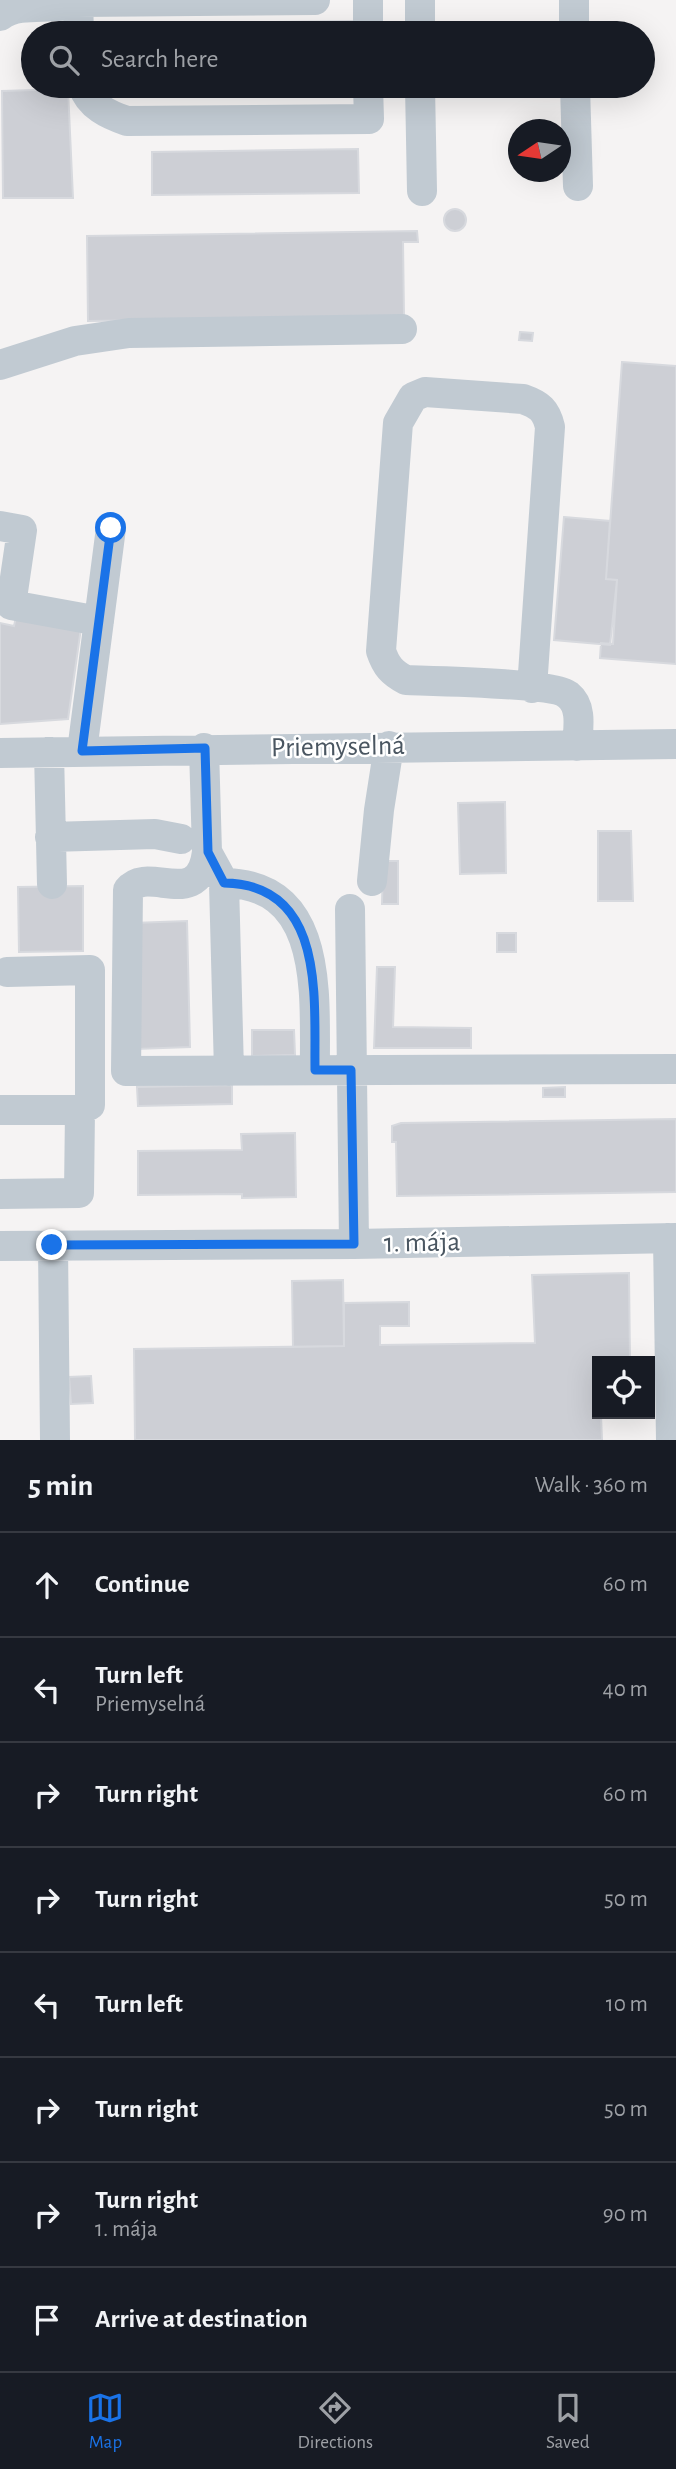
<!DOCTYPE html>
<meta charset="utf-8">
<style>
:root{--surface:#171b24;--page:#20242c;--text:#f1f3f6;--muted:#9ea1a6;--line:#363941;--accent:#1a73e8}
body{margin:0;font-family:"Alegreya Sans",sans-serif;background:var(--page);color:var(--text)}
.controls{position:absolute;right:21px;bottom:21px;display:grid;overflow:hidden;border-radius:0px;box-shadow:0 7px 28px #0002}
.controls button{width:63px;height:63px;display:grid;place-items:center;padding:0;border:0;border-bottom:2px solid var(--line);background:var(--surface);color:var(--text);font:35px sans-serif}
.compass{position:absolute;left:508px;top:119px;width:63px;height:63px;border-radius:50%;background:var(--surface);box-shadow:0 7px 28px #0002;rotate:257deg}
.stop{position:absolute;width:21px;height:21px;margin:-16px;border:5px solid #1a73e8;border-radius:50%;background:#fff}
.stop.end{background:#1a73e8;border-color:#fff;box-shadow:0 2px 7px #0008}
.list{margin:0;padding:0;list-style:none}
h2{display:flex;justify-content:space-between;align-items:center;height:91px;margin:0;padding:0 28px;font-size:30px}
h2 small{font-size:23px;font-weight:400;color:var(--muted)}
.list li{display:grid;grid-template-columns:46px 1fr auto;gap:21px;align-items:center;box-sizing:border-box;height:105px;padding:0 28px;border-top:2px solid var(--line)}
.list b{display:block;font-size:26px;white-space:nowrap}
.list p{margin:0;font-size:23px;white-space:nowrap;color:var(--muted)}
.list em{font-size:23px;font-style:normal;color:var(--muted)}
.icon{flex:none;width:38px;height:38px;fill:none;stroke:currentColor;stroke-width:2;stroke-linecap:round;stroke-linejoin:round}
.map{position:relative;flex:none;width:676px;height:1440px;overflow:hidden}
.search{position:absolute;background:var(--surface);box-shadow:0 7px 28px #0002;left:21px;right:21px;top:21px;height:77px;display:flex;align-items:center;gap:18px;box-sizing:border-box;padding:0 24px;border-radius:38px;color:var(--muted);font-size:26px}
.sheet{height:931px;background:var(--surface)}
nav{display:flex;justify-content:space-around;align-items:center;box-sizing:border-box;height:98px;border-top:2px solid var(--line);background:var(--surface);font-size:19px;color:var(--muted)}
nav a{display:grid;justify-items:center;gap:4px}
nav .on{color:var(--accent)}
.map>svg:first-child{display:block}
</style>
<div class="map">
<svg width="676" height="1440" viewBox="0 0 676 1440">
<rect width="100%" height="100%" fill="#f5f3f3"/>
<path fill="#cdcfd5" stroke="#d7d9de" stroke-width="2" d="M355,21v12h-240v-9z
M68,89l5,109h-70l-1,-107z
M358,149l1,44 -207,2v-43z
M444 220a11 11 0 1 1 22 0a11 11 0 1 1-22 0Z
M417,231l1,11h-15l1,75 -316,4 -1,-85z
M520,332l13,1 -1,8 -13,-1z
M622,362l54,4v298l-76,-6 1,-15 12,1 4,-64 -11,-1z
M564,517l46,4 -4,58 11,1 -7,65 -56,-5z
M16,617l65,11 -13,91 -68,5v-101l14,3z
M505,802l1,71 -46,1 -2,-71z
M598,831h33l2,70h-35z
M383,861h15v43h-16z
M83,886v65l-64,1 -1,-65z
M187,921l3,126 -54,2 -3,-126z
M497,933h19v19h-19z
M377,967h18l-2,60 78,1v20h-97z
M252,1030h42l1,25 -43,1z
M232,1085v19l-94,2 -1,-19z
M565,1087v10h-22v-9z
M676,1119v73l-279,4 -1,-54h-4v-16l9,-3z
M295,1133l1,64 -54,1v-4l-104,1v-44l104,-1 -1,-16z
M629,1273l1,88h-33v53h4l1,26h-467l-1,-91 210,-3v-43l65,-1v24h-29v19l155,-2 -3,-68z
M343,1280l1,66 -51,1 -1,-66z
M91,1376l2,27 -22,1 -2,-27z"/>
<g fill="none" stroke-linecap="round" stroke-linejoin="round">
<path stroke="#c1cad2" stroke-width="30" d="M78,0l1,33
M368,0v33
M420,0v33
M574,0v33
M0,16c22,-16 53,-4 78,-14l237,-2
M83,86c6,20 26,29 44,35l242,-2 -1,-33
M420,86l2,105
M575,86l3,100
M0,365l75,-24 54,-8 273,-4
M0,526l22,4 -11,75 88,16
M532,688l18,-261c-4,-17 -10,-22 -27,-28l-98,-7 -12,5 -15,26 -17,228c5,15 11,22 25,29 26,1 148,3 162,15 15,12 10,34 9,51
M204,748l3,104 17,31 5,188
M82,751l29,-223
M49,752l3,132
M0,753l676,-9
M50,837l105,-3 26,5
M207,852c-8,60 -59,12 -79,38l-2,181 550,-2
M372,881l7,-71 10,-64
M224,883c102,1 90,115 91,187
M350,909l4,335
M7,972l83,-2v135l-10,5
M0,1110h80l-1,83 -79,1
M668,1238l3,202
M53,1245l2,195
M0,1246l354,-2 322,-6"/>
</g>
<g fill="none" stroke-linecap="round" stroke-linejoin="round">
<path stroke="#1a73e8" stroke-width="9" d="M52,1245l302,-1 -3,-174h-36c-1,-72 11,-186 -91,-187l-16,-31 -3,-104 -123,3 29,-223"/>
</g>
<g text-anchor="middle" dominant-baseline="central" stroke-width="5" stroke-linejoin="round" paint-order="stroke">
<g font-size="28" fill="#4a5661" stroke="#fff">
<text transform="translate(338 747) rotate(-1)">Priemyselná</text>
<text transform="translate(422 1243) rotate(-1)">1. mája</text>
</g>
</g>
</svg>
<div class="controls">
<button><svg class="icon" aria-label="locate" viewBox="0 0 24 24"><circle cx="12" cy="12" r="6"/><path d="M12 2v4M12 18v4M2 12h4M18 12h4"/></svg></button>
</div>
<svg class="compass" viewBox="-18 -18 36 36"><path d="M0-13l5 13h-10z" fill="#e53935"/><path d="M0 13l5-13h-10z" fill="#9ea1a6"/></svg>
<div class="stop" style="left:111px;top:528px"></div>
<div class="stop end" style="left:52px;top:1245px"></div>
<div class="search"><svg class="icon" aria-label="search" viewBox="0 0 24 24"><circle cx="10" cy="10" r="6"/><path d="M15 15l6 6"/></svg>Search here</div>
</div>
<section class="sheet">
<h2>5 min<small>Walk · 360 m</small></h2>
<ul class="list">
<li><svg class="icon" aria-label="ahead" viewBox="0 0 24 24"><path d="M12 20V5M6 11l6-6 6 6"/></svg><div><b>Continue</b></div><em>60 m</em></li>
<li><svg class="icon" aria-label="left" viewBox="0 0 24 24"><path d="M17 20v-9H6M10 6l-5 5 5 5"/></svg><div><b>Turn left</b><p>Priemyselná</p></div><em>40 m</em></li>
<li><svg class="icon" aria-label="right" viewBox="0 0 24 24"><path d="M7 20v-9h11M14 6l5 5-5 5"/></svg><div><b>Turn right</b></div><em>60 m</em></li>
<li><svg class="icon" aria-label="right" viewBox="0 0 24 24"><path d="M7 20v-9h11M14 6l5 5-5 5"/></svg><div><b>Turn right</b></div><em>50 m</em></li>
<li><svg class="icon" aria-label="left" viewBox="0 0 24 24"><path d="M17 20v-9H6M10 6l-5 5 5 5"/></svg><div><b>Turn left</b></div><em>10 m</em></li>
<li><svg class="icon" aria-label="right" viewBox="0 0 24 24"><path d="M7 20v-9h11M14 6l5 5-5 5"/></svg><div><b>Turn right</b></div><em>50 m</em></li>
<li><svg class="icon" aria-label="right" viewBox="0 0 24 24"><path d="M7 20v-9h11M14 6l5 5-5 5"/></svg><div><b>Turn right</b><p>1. mája</p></div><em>90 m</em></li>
<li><svg class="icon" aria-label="arrive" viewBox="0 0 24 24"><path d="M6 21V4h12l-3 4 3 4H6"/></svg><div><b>Arrive at destination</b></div></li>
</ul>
</section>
<nav>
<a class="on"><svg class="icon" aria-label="map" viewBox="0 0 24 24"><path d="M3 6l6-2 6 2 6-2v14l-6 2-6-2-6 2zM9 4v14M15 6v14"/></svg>Map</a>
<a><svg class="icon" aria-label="directions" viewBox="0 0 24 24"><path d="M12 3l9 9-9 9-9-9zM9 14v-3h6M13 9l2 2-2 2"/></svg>Directions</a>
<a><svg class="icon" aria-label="saved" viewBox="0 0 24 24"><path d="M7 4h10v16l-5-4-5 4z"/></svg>Saved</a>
</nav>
